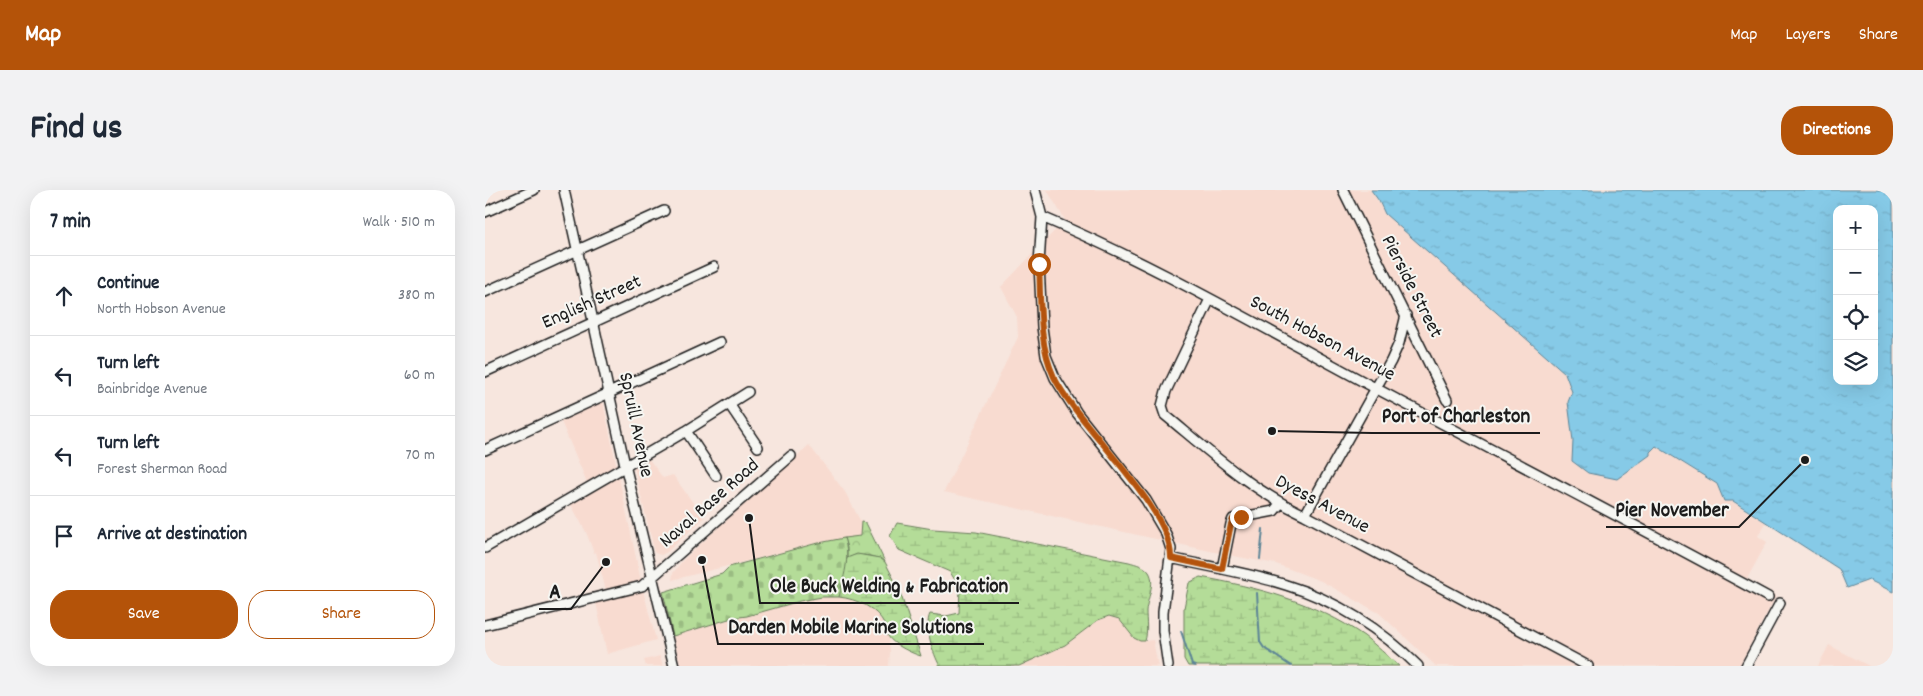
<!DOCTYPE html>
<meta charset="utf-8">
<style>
:root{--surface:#fff;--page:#f2f2f3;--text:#1f2937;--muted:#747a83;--line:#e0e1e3;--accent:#b45309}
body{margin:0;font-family:Dekko,sans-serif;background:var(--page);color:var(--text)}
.controls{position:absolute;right:15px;top:15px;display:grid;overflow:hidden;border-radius:10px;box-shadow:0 5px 20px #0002}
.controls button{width:45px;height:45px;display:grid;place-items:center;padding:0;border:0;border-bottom:1px solid var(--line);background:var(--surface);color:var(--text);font:25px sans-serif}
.stop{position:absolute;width:15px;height:15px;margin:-11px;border:4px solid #b45309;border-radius:50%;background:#fff}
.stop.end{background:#b45309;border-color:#fff;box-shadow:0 1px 5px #0008}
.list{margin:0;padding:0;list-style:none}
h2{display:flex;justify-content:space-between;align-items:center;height:65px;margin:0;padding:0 20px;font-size:21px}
h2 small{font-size:16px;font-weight:400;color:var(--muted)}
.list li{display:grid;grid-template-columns:32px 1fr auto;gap:15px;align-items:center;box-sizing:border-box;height:80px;padding:0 20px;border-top:1px solid var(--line)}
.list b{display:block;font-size:19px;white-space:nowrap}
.list p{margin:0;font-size:16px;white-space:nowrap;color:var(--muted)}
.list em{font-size:16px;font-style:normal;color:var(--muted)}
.actions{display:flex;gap:10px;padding:15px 20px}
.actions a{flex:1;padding:11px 0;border:1px solid var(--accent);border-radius:20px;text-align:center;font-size:18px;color:var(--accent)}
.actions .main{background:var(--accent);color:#fff}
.icon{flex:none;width:28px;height:28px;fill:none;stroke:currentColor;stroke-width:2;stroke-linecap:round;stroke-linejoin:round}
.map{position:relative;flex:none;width:1408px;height:476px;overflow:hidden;border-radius:20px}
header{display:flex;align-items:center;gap:30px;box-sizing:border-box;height:70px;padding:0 25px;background:var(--accent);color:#fff}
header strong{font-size:24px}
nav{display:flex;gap:28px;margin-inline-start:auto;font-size:18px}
.intro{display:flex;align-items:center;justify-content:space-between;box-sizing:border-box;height:120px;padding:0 30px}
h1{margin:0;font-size:35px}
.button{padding:12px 22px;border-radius:20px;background:var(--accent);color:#fff;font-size:18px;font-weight:700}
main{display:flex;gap:30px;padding:0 30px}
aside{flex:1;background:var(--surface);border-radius:20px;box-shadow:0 5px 20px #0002}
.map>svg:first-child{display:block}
</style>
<header>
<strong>Map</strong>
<nav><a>Map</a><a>Layers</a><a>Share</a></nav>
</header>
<div class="intro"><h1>Find us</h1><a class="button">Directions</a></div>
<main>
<aside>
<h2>7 min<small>Walk · 510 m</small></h2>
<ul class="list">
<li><svg class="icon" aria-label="ahead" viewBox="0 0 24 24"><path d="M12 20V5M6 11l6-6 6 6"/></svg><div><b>Continue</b><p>North Hobson Avenue</p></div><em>380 m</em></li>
<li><svg class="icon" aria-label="left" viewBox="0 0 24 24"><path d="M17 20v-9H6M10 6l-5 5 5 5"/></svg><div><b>Turn left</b><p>Bainbridge Avenue</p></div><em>60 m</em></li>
<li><svg class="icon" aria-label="left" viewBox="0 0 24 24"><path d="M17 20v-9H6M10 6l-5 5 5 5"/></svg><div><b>Turn left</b><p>Forest Sherman Road</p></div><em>70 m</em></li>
<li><svg class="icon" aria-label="arrive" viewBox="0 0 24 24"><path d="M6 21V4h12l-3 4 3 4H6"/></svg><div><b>Arrive at destination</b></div></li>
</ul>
<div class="actions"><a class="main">Save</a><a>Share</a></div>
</aside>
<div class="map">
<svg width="1408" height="476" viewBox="0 0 1408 476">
<defs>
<pattern id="forest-crowns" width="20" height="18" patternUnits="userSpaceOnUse" patternTransform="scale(1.25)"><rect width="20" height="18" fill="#b4dc98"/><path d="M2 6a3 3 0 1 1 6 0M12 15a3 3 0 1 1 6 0" fill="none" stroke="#9abc82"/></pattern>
<pattern id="wetland-marsh" width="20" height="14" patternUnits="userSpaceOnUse" patternTransform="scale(1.25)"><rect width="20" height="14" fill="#b4dc98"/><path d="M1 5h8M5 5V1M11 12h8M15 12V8" fill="none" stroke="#9abc82"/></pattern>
<pattern id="cemetery-stones" width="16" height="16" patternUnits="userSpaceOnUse" patternTransform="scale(1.25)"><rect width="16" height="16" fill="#b4dc98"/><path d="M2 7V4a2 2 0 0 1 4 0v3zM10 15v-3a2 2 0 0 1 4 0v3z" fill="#9abc82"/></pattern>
<pattern id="water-ripples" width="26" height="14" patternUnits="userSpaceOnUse" patternTransform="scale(1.25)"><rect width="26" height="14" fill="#86cae7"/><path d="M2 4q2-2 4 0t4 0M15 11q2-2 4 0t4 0" fill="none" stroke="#73adc6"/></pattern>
</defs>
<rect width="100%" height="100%" fill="#f7e6de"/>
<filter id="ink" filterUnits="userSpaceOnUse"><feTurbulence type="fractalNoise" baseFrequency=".02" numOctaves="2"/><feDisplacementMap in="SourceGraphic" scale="10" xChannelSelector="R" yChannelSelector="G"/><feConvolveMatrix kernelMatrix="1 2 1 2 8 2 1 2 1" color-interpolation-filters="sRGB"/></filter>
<g filter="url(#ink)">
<path fill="#f8dbd0" d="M562,0h324l14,23 180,160 7,19 78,60 6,-6 61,38 9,17h6l34,22 -8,13 9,6 -20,37 29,17 -37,70h-303l-57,-53 -58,-32 -45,-17 -48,-9 -284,-63 74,-155 -1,-20 -16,-30 64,-67z
M117,207l40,189 14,54 -49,14 -12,-56 12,-3 -11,-43 -2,1 -8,-21 -18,-33 21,-12 -30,-70z
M324,255l36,47 16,30 -1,14 -46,8 -142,36 1,-7 10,-13z
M164,269l14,19 10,-3 31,43 -37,34 -6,3 -6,-2 -2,-4v-4l-19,-77z
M348,406l28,6 14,10 10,13 4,13 1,14 -1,14h-208l-8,-30 96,-28 53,-11z
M624,426l10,3 15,19 11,3 8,-1 5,26h-139l46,-21 33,-25z
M1344,455l40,21h-51z
M175,466l3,10h-17l-2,-6z"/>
<path fill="url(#forest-crowns)" stroke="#687c5a" d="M376,332l5,1 19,39c-11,-7 -25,-9 -38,-4v-10l-3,-10 16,-2z"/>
<path fill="url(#wetland-marsh)" stroke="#687c5a" d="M412,333l36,6 43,3 153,30c7,2 16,4 20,10 7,11 -2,27 -3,39 0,10 2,20 -1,30h-5l-6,-3 -15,-19 -10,-3 -11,4 -33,25 -46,21h-79c-7,-12 -16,-40 -10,-52l16,2 13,-3 1,-25 -10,-16 -51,-22 -9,-14z
M372,364l23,4 5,4 14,27 22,67c-8,-2 -29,-12 -33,-20 -1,-3 -1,-8 -3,-11 -8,-17 -28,-26 -46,-28l8,-39z
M715,387c57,10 115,25 164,59 12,9 23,20 35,30h-211l-4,-7v-51l5,-25z"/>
<path fill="url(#cemetery-stones)" stroke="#687c5a" d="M359,348c7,20 -1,40 -5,59h-17l-22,4 -53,15 -15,2 -59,18 -10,-44 59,-18 7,-7 85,-23z"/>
<path fill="url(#water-ripples)" stroke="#5c8496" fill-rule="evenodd" d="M886,0h522v402l-24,-12 -22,8 -8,-19 -106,-68h-9l-7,-17 -61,-38 -6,6v3l-33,24 -29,-6 -16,-12 1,-20 -5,-39 4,-10 -7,-19 -180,-159 -6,-13zM1352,19h37v172h-37z"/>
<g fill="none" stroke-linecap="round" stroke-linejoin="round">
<path stroke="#5c8496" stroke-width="2" d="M775,369l3,-30
M772,403l3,49 4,6 27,18
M696,441l11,34 3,1"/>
<defs>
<path id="minor" d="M79,0l61,275 49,201
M550,0l7,27 -3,47 3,63 4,29 9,22 22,35 69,87 20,34 5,15 -8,63v19l5,35
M858,0l104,210
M0,22l49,-22
M557,27c111,47 216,108 322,165 135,72 270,142 404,215
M0,102l179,-81
M725,109l-44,92 -4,15 3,9c45,37 87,76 140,100l283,151
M0,182l229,-105
M244,214l29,43
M201,241l30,45
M0,260l235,-108
M820,325l86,-154 8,-18 7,-28
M0,358l201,-117 62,-39
M686,368c38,9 78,15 115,27 50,15 96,45 132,81
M737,379l9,-45 2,-5 41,-8 6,-7
M0,435l157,-39 149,-130
M1261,476l34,-63"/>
</defs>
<use href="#minor" stroke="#1c1c1c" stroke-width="12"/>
<use href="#minor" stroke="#f6f6f2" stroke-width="9"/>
</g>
</g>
<g fill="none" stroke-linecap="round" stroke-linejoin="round" filter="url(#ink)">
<path stroke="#b45309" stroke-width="6" d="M554,74c2,37 -1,78 15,113 24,49 118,131 117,181l51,11 9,-45 2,-5 8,-2"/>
</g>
<g text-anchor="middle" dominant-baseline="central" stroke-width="4" stroke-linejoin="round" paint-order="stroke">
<g font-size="20" fill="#1c1c1c" stroke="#f6f6f2">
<text transform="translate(926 97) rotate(63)">Pierside Street</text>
<text transform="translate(107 113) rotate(-24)">English Street</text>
<text transform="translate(837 149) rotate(28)">South Hobson Avenue</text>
<text transform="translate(150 235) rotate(78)">Spruill Avenue</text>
<text transform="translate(225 314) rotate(-41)">Naval Base Road</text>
<text transform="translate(837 315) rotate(28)">Dyess Avenue</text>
</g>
</g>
<path fill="none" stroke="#1c1c1c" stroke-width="2" d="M787 241L887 243H1055M1320 270L1254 337H1121M264 328L275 413H534M121 372L86 419H54M217 370L233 454H499"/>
<g fill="#1c1c1c" stroke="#f6f6f2" stroke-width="2">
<circle cx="787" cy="241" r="5"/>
<circle cx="1320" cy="270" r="5"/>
<circle cx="264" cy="328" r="5"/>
<circle cx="121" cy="372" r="5"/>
<circle cx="217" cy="370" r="5"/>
</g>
<g font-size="21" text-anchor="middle" font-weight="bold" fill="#1c1c1c" stroke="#f6f6f2" stroke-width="4" stroke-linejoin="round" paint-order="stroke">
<text x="971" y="232">Port of Charleston</text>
<text x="1187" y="326">Pier November</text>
<text x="404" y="402">Ole Buck Welding &amp; Fabrication</text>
<text x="70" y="408">A</text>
<text x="366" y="443">Darden Mobile Marine Solutions</text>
</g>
</svg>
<div class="controls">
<button>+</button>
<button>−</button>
<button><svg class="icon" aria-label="locate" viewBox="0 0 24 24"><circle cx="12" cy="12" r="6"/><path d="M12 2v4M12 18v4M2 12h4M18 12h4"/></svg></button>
<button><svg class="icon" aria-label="layers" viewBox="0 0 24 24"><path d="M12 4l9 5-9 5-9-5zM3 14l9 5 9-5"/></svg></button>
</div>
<div class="stop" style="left:554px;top:74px"></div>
<div class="stop end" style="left:756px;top:327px"></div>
</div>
</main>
